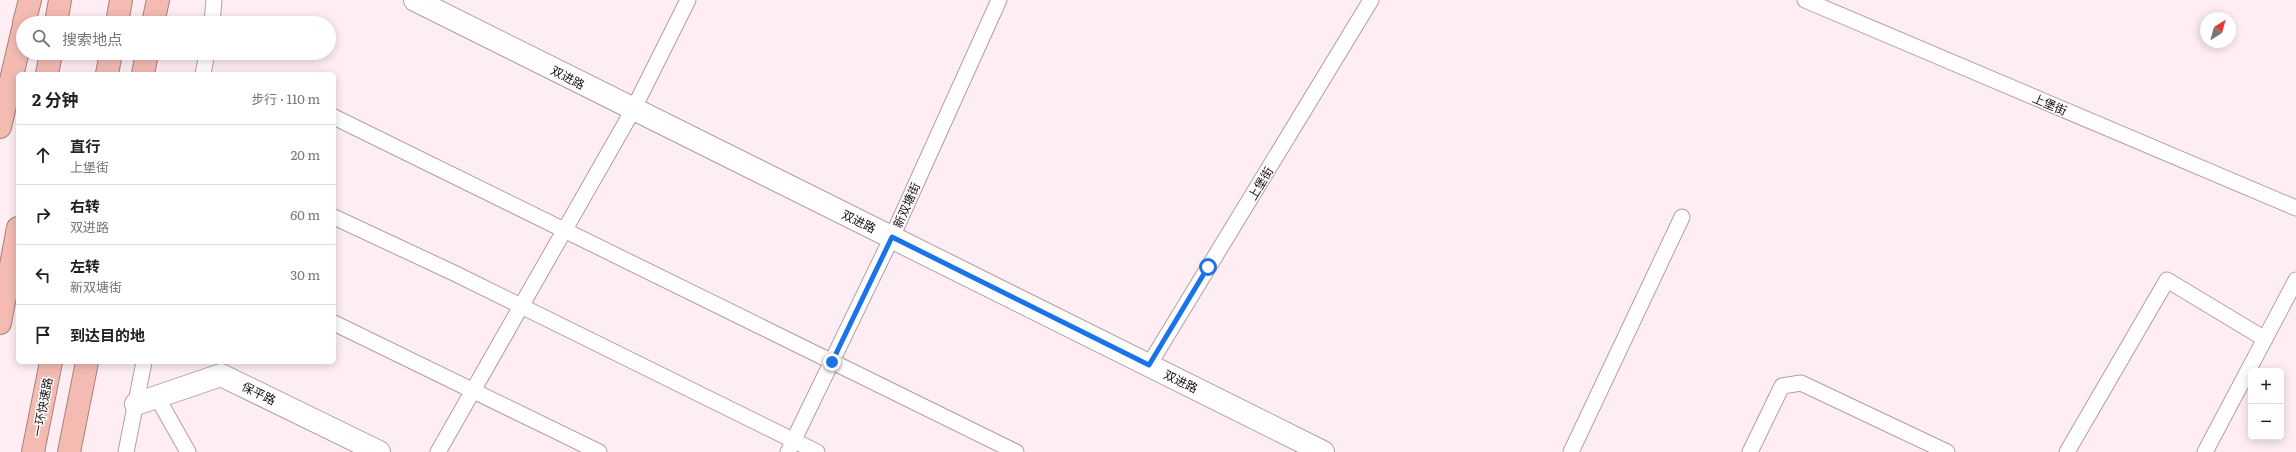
<!DOCTYPE html>
<html lang="zh">
<meta charset="utf-8">
<style>
:root{--surface:#fff;--page:#f6f6f6;--text:#222;--muted:#767676;--line:#e0e0e0}
body{margin:0;font-family:Literata,"Noto Sans SC",serif;background:var(--page);color:var(--text)}
.controls{position:absolute;right:12px;bottom:12px;display:grid;overflow:hidden;border-radius:6px;box-shadow:0 2px 10px #0003}
.controls button{width:36px;height:36px;display:grid;place-items:center;padding:0;border:0;border-bottom:1px solid var(--line);background:var(--surface);color:var(--text);font:20px sans-serif}
.compass{position:absolute;left:2200px;top:12px;width:36px;height:36px;border-radius:50%;background:var(--surface);box-shadow:0 2px 10px #0003;rotate:37deg}
.stop{position:absolute;width:12px;height:12px;margin:-9px;border:3px solid #1a73e8;border-radius:50%;background:#fff}
.stop.end{background:#1a73e8;border-color:#fff;box-shadow:0 1px 4px #0008}
.list{margin:0;padding:0;list-style:none}
h2{display:flex;justify-content:space-between;align-items:center;height:52px;margin:0;padding:0 16px;font-size:17px}
h2 small{font-size:13px;font-weight:400;color:var(--muted)}
.list li{display:grid;grid-template-columns:26px 1fr auto;gap:12px;align-items:center;box-sizing:border-box;height:60px;padding:0 16px;border-top:1px solid var(--line)}
.list b{display:block;font-size:15px;white-space:nowrap}
.list p{margin:0;font-size:13px;white-space:nowrap;color:var(--muted)}
.list em{font-size:13px;font-style:normal;color:var(--muted)}
.icon{flex:none;width:22px;height:22px;fill:none;stroke:currentColor;stroke-width:2;stroke-linecap:round;stroke-linejoin:round}
.map{position:relative;flex:none;width:2296px;height:452px;overflow:hidden}
.search{position:absolute;background:var(--surface);box-shadow:0 2px 10px #0003;left:16px;top:16px;width:320px;height:44px;display:flex;align-items:center;gap:10px;box-sizing:border-box;padding:0 14px;border-radius:22px;color:var(--muted);font-size:15px}
.panel{position:absolute;background:var(--surface);box-shadow:0 2px 10px #0003;left:16px;top:72px;width:320px;height:292px;border-radius:6px}
.map>svg:first-child{display:block}
</style>
<div class="map">
<svg width="2296" height="452" viewBox="0 0 2296 452">
<rect width="100%" height="100%" fill="#feeef4"/>
<g fill="none" stroke-linecap="round" stroke-linejoin="round">
<defs>
<path id="lane" d="M1805,0l491,208
M212,23l2,-23
M203,74l4,-21
M334,117l682,335
M334,217l122,57 361,178
M334,323l265,129
M1149,365l222,-365
M157,397l31,55
M126,452l18,-90
M438,452l195,-342 55,-110
M788,452l104,-215 107,-237
M1571,452l111,-235
M1750,452l32,-66 19,-3 146,69
M2067,452l100,-172 98,59
M2205,452l91,-172"/>
<path id="street" d="M415,0l908,452
M136,404l85,-29 158,77"/>
<path id="highway" d="M24,23l6,-23
M56,23l4,-23
M117,23l4,-23
M153,23l5,-23
M47,74l4,-21
M107,74l4,-21
M143,74l4,-21
M0,127l23,-98
M0,323l18,-95
M33,452l18,-90
M69,452l18,-90"/>
</defs>
<use href="#lane" stroke="#b59ca5" stroke-width="17"/>
<use href="#street" stroke="#b59ca5" stroke-width="24"/>
<use href="#highway" stroke="#a77e7b" stroke-width="24"/>
<use href="#lane" stroke="#fff" stroke-width="15"/>
<use href="#street" stroke="#fff" stroke-width="22"/>
<use href="#highway" stroke="#f4bbb3" stroke-width="22"/>
</g>
<g fill="none" stroke-linecap="round" stroke-linejoin="round">
<path stroke="#1a73e8" stroke-width="5" d="M832,362l60,-125 257,128 59,-98"/>
</g>
<g text-anchor="middle" dominant-baseline="central" stroke-width="3" stroke-linejoin="round" paint-order="stroke">
<g font-size="12" fill="#170e12" stroke="#fff">
<text transform="translate(568 77) rotate(27)">双进路</text>
<text transform="translate(2050 104) rotate(23)">上堡街</text>
<text transform="translate(1260 183) rotate(-59)">上堡街</text>
<text transform="translate(906 205) rotate(-66)">新双塘街</text>
<text transform="translate(859 221) rotate(26)">双进路</text>
<text transform="translate(1181 381) rotate(26)">双进路</text>
<text transform="translate(259 393) rotate(26)">保平路</text>
<text transform="translate(42 407) rotate(-79)">一环快速路</text>
</g>
</g>
</svg>
<div class="controls">
<button>+</button>
<button>−</button>
</div>
<svg class="compass" viewBox="-18 -18 36 36"><path d="M0-13l5 13h-10z" fill="#e53935"/><path d="M0 13l5-13h-10z" fill="#767676"/></svg>
<div class="stop" style="left:1208px;top:267px"></div>
<div class="stop end" style="left:832px;top:362px"></div>
<div class="search"><svg class="icon" aria-label="search" viewBox="0 0 24 24"><circle cx="10" cy="10" r="6"/><path d="M15 15l6 6"/></svg>搜索地点</div>
<section class="panel">
<h2>2 分钟<small>步行 · 110 m</small></h2>
<ul class="list">
<li><svg class="icon" aria-label="ahead" viewBox="0 0 24 24"><path d="M12 20V5M6 11l6-6 6 6"/></svg><div><b>直行</b><p>上堡街</p></div><em>20 m</em></li>
<li><svg class="icon" aria-label="right" viewBox="0 0 24 24"><path d="M7 20v-9h11M14 6l5 5-5 5"/></svg><div><b>右转</b><p>双进路</p></div><em>60 m</em></li>
<li><svg class="icon" aria-label="left" viewBox="0 0 24 24"><path d="M17 20v-9H6M10 6l-5 5 5 5"/></svg><div><b>左转</b><p>新双塘街</p></div><em>30 m</em></li>
<li><svg class="icon" aria-label="arrive" viewBox="0 0 24 24"><path d="M6 21V4h12l-3 4 3 4H6"/></svg><div><b>到达目的地</b></div></li>
</ul>
</section>
</div>
